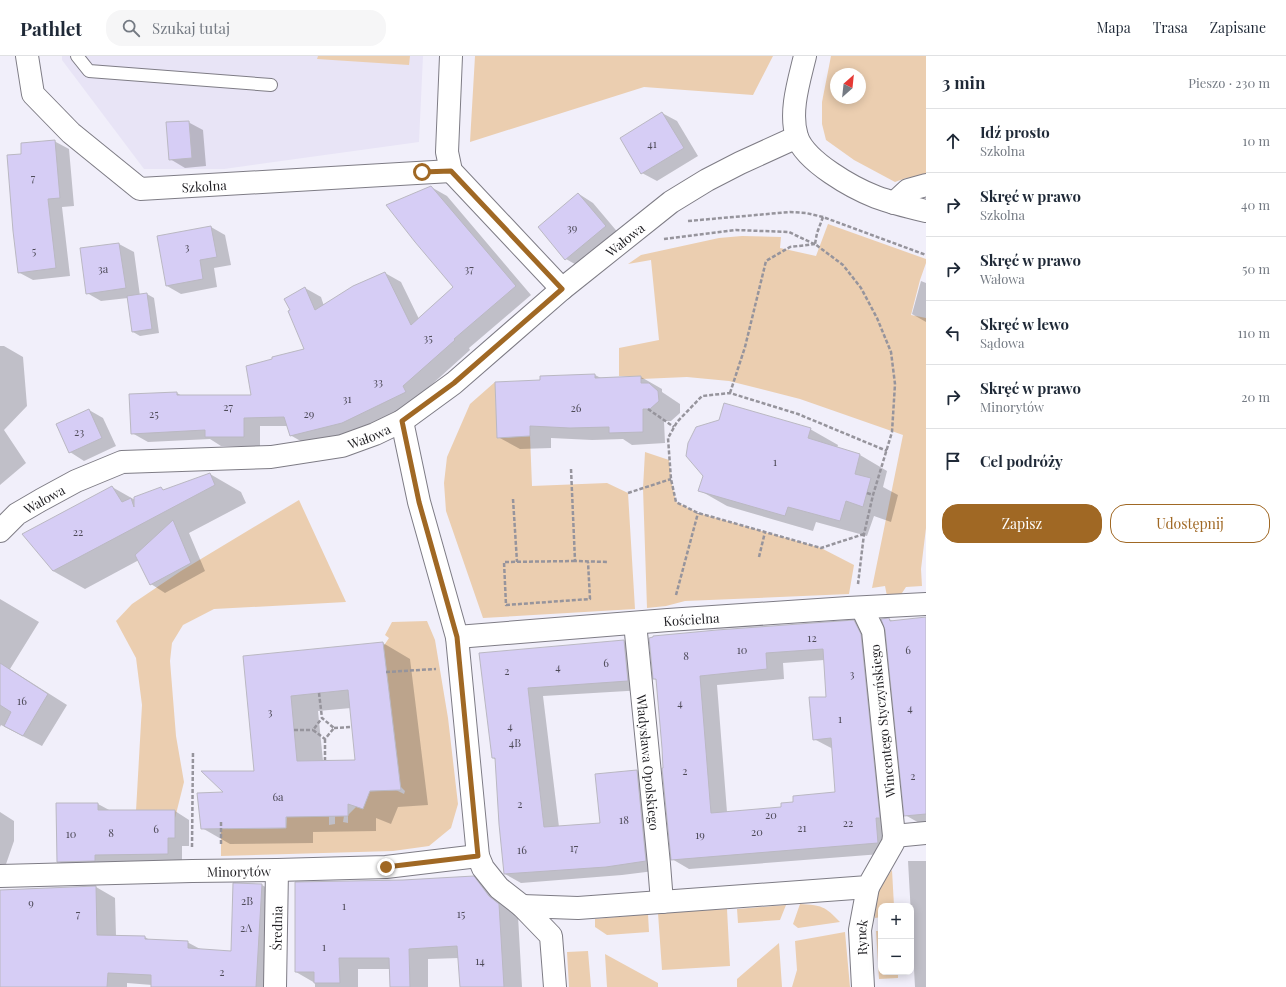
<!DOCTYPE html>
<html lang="pl">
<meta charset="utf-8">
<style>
:root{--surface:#fff;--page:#f6f6f7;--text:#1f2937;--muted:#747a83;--line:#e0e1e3;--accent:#a06824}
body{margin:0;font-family:"Playfair Display",serif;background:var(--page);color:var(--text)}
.controls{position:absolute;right:12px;bottom:12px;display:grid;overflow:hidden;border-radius:8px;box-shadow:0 2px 10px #0003}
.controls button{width:36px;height:36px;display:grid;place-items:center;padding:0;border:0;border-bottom:1px solid var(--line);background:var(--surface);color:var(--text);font:20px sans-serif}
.compass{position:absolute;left:830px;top:12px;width:36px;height:36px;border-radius:50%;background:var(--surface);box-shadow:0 2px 10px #0003;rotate:27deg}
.stop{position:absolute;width:12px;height:12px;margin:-9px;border:3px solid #a06824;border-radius:50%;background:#fff}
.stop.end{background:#a06824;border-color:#fff;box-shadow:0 1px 4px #0008}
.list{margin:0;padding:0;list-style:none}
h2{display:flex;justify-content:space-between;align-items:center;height:52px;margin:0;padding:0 16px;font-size:17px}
h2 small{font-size:13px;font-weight:400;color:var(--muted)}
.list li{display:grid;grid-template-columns:26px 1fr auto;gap:12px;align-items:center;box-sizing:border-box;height:64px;padding:0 16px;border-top:1px solid var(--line)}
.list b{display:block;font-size:15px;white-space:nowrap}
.list p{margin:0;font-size:13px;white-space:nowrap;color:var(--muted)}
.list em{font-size:13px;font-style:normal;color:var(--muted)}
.actions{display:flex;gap:8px;padding:12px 16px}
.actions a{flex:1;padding:9px 0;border:1px solid var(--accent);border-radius:16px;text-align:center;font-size:14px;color:var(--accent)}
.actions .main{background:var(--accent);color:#fff}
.icon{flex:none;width:22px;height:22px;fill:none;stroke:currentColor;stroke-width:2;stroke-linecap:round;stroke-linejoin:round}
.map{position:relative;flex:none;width:926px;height:931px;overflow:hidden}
header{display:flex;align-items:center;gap:24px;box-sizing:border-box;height:56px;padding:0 20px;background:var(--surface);border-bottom:1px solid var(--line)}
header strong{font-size:19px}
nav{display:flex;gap:22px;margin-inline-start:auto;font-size:14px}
.search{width:280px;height:36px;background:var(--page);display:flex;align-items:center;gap:10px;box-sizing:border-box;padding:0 14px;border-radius:16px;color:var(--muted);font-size:15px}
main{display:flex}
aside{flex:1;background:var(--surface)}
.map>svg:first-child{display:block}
</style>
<header>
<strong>Pathlet</strong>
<div class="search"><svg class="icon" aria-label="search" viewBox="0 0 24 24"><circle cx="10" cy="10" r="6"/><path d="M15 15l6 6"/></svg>Szukaj tutaj</div>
<nav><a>Mapa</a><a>Trasa</a><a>Zapisane</a></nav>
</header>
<main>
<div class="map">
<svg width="926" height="931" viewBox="0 0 926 931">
<rect width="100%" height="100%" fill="#f1effa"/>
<path fill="#e8e4f6" d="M62,0h361l-4,86 -195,27h-80l-82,-109z"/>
<path fill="#ebceb0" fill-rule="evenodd" d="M318,0h92l-1,9 -92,-6z
M475,0h298l-20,39 -109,-8 -174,55z
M831,0h95v121l-20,1 -11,4 -41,-22 -28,-20 -4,-16v-22zM836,18h24v24h-24z
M828,168l98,35v4l-6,17 -9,35 15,3v210l-5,41 1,17 -16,1 -6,9h-13l-2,-10 -13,2 31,-153 -103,-36 -71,-18 -42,-4 -46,2v-3h-22v-28l40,-8 -8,-80 -23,4 13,-9 78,-17 23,-2 39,1 -1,11 36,8z
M495,326l3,56 32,-2 2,50 75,-3 21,10 7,116 -152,9 -37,-107 -2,-28 3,-26 23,-53z
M645,396l24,8 2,19 5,23 22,11 11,3 112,32 33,17 -5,29 -164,7 -19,5 -19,2 -4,-120z
M299,444l47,102 -132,7 -31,16 -11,18 -2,18 6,75 8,46 -9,36 -39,-7 6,-106 -6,-47 -20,-37 16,-17 49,-33z
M427,565l8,19 13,78 10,86 -7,24 -22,18 -36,5 -172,5v-34l7,1v6l58,-1 1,-11 42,-1v9l6,-1v-8h9l-1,6 5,1v-8l9,-9 1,-14 38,-2 8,4 1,-3 -5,-5 -17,-139 6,-9 -4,-3 7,-13z
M892,814l2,36h-13v11l-6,1 1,-26z
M800,848c21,1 25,2 40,18l-42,6 -5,-4z
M786,849l-6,15 -42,3 -1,-14z
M727,853l3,57 -68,4 -4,-57z
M648,858l1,18 -42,3 -12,-8v-8z
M876,875h5v41h17v6l-19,1z
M845,876l5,55h-58l5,-17 -2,-29z
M779,887l3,44h-45v-8z
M588,895l3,36h-22l-2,-35z
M605,898l53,29v4h-51z"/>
<path fill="#0003" fill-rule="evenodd" d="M662,57l15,8 21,35 -41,25 -15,-8z
M188,66l15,8 3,36 -21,2 -15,-9z
M54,85l15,8 5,57 -12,1 8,69 -37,4 -15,-8 5,-117z
M431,131l16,9 84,99 -62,53 1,2 -51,46 2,5 -63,30 -52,13 -16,-9 -2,-9h-28v20h-39l-11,-7 -62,3 -16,-9 45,-40 5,3h70l53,-46v-62l16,9 3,9 61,-33 16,9 18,37 36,-32z
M579,138l14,9 27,32 -40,32 -14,-8z
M211,171l14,8 6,30 -17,3 3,19 -36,7 -14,-8z
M119,188l15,8 6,44 7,-2 7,4 5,35 -19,3 -7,-4 -5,-34 -27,3 -14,-8 -6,-44z
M921,225l5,2v39l-14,-8z
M0,290h4l19,11 4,49 -23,24 22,33 -26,22z
M595,319l6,3 40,-1 21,12v3l18,12v9l-9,8h-7l1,22 -33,2 -9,-6 -31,1 -41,-2v10l-31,1 -22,-12 43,-56z
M89,354l14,8 13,28 -32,15 -14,-9z
M810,373l28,16 -1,3 23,7 27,16 -4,16 15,8 -7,27 -17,-6 -7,20 -51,-14 -3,9 -86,-25 -28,-16z
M210,418l31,18 5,11 -57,30 16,38 -40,22 -14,-9 -12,-24 -54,29 -32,-18 59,-84 23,13 26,-12 3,3z
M0,543l39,23 -29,47 57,36 -25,41 -41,-21 -1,2z
M926,562v207h-3l-18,-10 -16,-196 4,2z
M854,565l17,10 23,222 -205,16 -17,-10 -15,-179 -3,-1zM824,604l3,38 -13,41 19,10 3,44 -42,10 -12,5 -55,4 -10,-127 67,-6 -1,-16z
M624,585l16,9 4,40 -101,6 16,131 42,-3 36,-53 16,9 9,90 -40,5 -101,8 -16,-9 -9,-114 -3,-2 -13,-104z
M383,587l27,16 18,146 -30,2 -7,17 -15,-6v13l-63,1v11l-83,1 -28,-16 23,-35 30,-21 -11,-115zM351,652l5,52 -33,1 -5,-50z
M57,748h41l13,7h64l14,9v26h-7v15l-110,9 -14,-9z
M0,756l14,9v20l-9,26 -5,-1z
M908,805h18v126h-11z
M474,821l19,12 25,27 4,71h-61l-2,-29 -31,1v28h-37v-18h-33v18h-43v-4l-19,-11 107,-91z
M234,828l28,1 19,11 -6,91h-123v-2l-25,-2v4h-127v-96l96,-4 19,11 1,38 29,1 6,4 36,1 15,8 30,2z"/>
<path fill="#d6cdf5" stroke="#bab8c2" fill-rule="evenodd" d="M662,56l22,36 -43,26 -21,-36z
M189,65l3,37 -23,2 -3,-38z
M55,84l5,58 -12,1 8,69 -38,5 -5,-42 -6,-76 14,-1v-11z
M431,130l85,100 -62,53 1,1 -52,46 3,6 -64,31 -52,13 -6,-19 -40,1v19h-39v-7l-74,4 -2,-40 48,-2v3h74l-5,-29 26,-7v-2l32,-8 -16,-38 2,-1 -6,-11 21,-12 10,23 38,-24 32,-14 26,53 42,-38 -38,-45 -29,-37z
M578,137l28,33 -41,34 -27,-33z
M211,170l6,31 -17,3 3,19 -37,7 -9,-50z
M119,187l7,45 -40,6 -6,-46z
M147,237l5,36 -20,3 -5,-36z
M595,318v4l46,-2v7h8l9,8 1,10 -9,8h-7v23l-34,1v-6l-39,1 -40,-2v10l-33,2 -2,-56 45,-2v-4z
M724,347l87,25 -3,10 52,16 -5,20 16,4 -8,29 -17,-6 -6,20 -52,-14 -3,9 -87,-25 5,-15 -17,-20 2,-13 8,-16 23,-7z
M89,353l13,29 -33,15 -13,-29z
M210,417l5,12 -162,86 -31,-37 90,-48 10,16 9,-4 3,9v-10l27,-10 2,3z
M173,464l18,43 -41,22 -15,-30z
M926,561v197l-22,2 -19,-186 -4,-11 8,-1 1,3z
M854,564l7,14 19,184h-4l2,25 -207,17 -9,-92h1l-1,-20 -6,-69h-3l-4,-41 4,-1v-1l64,-6zM823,593l3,48h-17l4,43 18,-2 4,54 -42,4v6l-12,1v4l-70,6 -11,-137 67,-7 -1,-16z
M624,584l4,41 -100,7 16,139 56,-4 -5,-49 42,-4 9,91 -40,6 -102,7 -5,-50 -4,-66h-3l-13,-105z
M383,586l18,148 -31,1 -7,18 -15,-5v12l-62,1v11l-85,1 -4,-36 26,-1 -22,-21h53l-11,-115zM348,634l7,70 -58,1 -6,-65z
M0,607l48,31 -25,42 -19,-10 7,-14 -11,-7z
M56,747h42v7h77v28h-7v16l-73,1v6l-38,1z
M474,820l15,20 10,8 5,83h-44l-3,-41 -48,3 1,38h-20l-1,-29h-50l1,25h-26v-11h-19v-90l108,-2z
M233,827l29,1 -6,103h-105v-12l-43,-2 -1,14h-107v-97l96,-4 1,49 48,1v3l43,2v7l43,3z"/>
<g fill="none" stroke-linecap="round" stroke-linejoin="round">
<defs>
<path id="lane" d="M77,0l12,15 182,14"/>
<g id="street">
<path id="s1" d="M27,0l6,38 38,39 69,56 311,-18"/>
<path d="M451,0l-4,96 4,19 111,118"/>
<path d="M894,147l14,-13 18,-5"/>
<path d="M402,365l17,81 38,135 21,219 5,12 16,20 23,18 29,30 4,51"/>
<path id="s2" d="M635,567l24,241 3,38"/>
<path id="s3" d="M457,581l211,-17 180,-12 78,-4"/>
<path d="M894,780l32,-3"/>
<path id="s4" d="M0,820l192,-5 85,-1 109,-3 92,-11"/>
<path d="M522,850l56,2 290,-21 25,-44 1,-7 -21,-205 -11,-23"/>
<path id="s5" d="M275,931l2,-117"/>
<path id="s6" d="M863,931l-3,-57 8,-43"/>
</g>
<g id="secondary">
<path d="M805,0c-6,25 -16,56 -8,81 9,25 56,51 79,60 16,6 33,10 50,14"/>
<path id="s7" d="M0,475l17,-17 24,-14 35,-19 46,-19 149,-5 71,-11 33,-12 27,-13 52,-38 108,-94 109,-87 36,-22 33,-17 57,-26"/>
</g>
</defs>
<use href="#lane" stroke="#7e7c85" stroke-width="14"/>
<use href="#street" stroke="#7e7c85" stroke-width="24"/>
<use href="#secondary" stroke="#7e7c85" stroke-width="24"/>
<path stroke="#96949c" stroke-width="2.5" stroke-dasharray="4 2" stroke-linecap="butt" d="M823,161l-6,16 -2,11 28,21 18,23 16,30 14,34 4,32 -3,48 -19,63 -9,39 -6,50
M688,165l102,-9 16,1 17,4 103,38
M664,183l72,-9 53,2 25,12
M730,337l15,-46 21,-86 24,-14 25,-3
M648,353l26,18
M571,413l4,92 32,1
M628,437l43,-14
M867,437l6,2
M513,443l4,63
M864,478l-43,14 -112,-32 -11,-3 -22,-11 -5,-23 -3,-41 9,-16 25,-26 28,-3 68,21 89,37
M759,501l6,-25
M575,505l-71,1 2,43 84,-6 -2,-37
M676,539l22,-82
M386,616l50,-3
M319,637l3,25 12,10 -9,11 -12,-9 9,-12
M334,672l17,-1
M294,674h19
M325,683v21
M221,766v24
M192,791l1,-96"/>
<use href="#lane" stroke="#fff" stroke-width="12"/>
<use href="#street" stroke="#fff" stroke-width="22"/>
<use href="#secondary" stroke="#fff" stroke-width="22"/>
</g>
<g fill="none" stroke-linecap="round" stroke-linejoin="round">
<path stroke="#a06824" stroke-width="5" d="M386,811l92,-11 -21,-219 -38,-135 -17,-81 52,-38 108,-94 -111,-118 -29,1"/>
</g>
<g text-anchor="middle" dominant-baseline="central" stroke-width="3" stroke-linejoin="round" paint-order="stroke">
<g font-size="11" fill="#4d4a57">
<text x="652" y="87">41</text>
<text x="33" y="121">7</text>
<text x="572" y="171">39</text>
<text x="187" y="190">3</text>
<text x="34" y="194">5</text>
<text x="103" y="212">3a</text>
<text x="469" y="212">37</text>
<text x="428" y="281">35</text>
<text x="378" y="325">33</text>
<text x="347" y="342">31</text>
<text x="228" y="350">27</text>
<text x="576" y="351">26</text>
<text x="154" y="357">25</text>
<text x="309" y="357">29</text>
<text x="79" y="375">23</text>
<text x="775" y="405">1</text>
<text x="78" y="475">22</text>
<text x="812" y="581">12</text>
<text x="742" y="593">10</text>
<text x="908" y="593">6</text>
<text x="686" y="599">8</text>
<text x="606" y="606">6</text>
<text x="558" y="610">4</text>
<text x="507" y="614">2</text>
<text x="852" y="617">3</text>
<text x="22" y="644">16</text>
<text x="680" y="646">4</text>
<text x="910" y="651">4</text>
<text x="270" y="655">3</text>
<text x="840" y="662">1</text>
<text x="510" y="669">4</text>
<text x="515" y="686">4B</text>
<text x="685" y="714">2</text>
<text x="913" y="719">2</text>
<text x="278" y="740">6a</text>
<text x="520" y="747">2</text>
<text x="771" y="758">20</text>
<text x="624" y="763">18</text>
<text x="848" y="766">22</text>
<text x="802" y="771">21</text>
<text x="156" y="772">6</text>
<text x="757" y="775">20</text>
<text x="111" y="776">8</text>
<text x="71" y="777">10</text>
<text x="700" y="778">19</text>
<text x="574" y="791">17</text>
<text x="522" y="793">16</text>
<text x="247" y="844">2B</text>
<text x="31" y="846">9</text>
<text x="344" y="849">1</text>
<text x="78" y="857">7</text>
<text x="461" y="857">15</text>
<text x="246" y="871">2A</text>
<text x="324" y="890">1</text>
<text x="480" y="904">14</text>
<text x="222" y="915">2</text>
</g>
<g font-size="13" fill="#1f1e22" stroke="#fefefe">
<text stroke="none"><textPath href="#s1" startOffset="246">Szkolna</textPath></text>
<text stroke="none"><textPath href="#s7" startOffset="715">Wałowa</textPath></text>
<text stroke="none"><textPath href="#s7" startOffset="391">Wałowa</textPath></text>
<text stroke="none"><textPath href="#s7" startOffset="55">Wałowa</textPath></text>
<text stroke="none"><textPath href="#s3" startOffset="235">Kościelna</textPath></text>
<text transform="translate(882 665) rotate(-96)">Wincentego Styczyńskiego</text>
<text stroke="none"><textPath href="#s2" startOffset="140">Władysława Opolskiego</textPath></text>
<text stroke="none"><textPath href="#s4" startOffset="239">Minorytów</textPath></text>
<text stroke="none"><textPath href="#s5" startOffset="59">Średnia</textPath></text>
<text stroke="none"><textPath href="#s6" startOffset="50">Rynek</textPath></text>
</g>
</g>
</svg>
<div class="controls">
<button>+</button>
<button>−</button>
</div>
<svg class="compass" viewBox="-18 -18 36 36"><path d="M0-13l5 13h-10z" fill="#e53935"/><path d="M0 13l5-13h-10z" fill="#747a83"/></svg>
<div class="stop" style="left:422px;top:116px"></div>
<div class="stop end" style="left:386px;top:811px"></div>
</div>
<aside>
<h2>3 min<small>Pieszo · 230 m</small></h2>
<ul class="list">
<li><svg class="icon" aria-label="ahead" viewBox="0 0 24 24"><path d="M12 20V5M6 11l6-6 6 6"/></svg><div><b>Idź prosto</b><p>Szkolna</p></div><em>10 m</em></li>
<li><svg class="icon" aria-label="right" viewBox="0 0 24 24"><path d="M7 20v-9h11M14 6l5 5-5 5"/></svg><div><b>Skręć w prawo</b><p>Szkolna</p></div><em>40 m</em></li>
<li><svg class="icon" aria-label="right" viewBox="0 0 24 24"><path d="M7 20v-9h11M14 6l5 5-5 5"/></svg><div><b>Skręć w prawo</b><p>Wałowa</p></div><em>50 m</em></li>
<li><svg class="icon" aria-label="left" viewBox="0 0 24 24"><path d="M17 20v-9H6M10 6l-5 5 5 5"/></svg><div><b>Skręć w lewo</b><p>Sądowa</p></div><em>110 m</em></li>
<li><svg class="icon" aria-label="right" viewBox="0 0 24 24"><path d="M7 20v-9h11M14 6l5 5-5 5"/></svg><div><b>Skręć w prawo</b><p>Minorytów</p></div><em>20 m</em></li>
<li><svg class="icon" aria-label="arrive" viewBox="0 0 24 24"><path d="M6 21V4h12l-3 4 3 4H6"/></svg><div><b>Cel podróży</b></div></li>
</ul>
<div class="actions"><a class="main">Zapisz</a><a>Udostępnij</a></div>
</aside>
</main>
